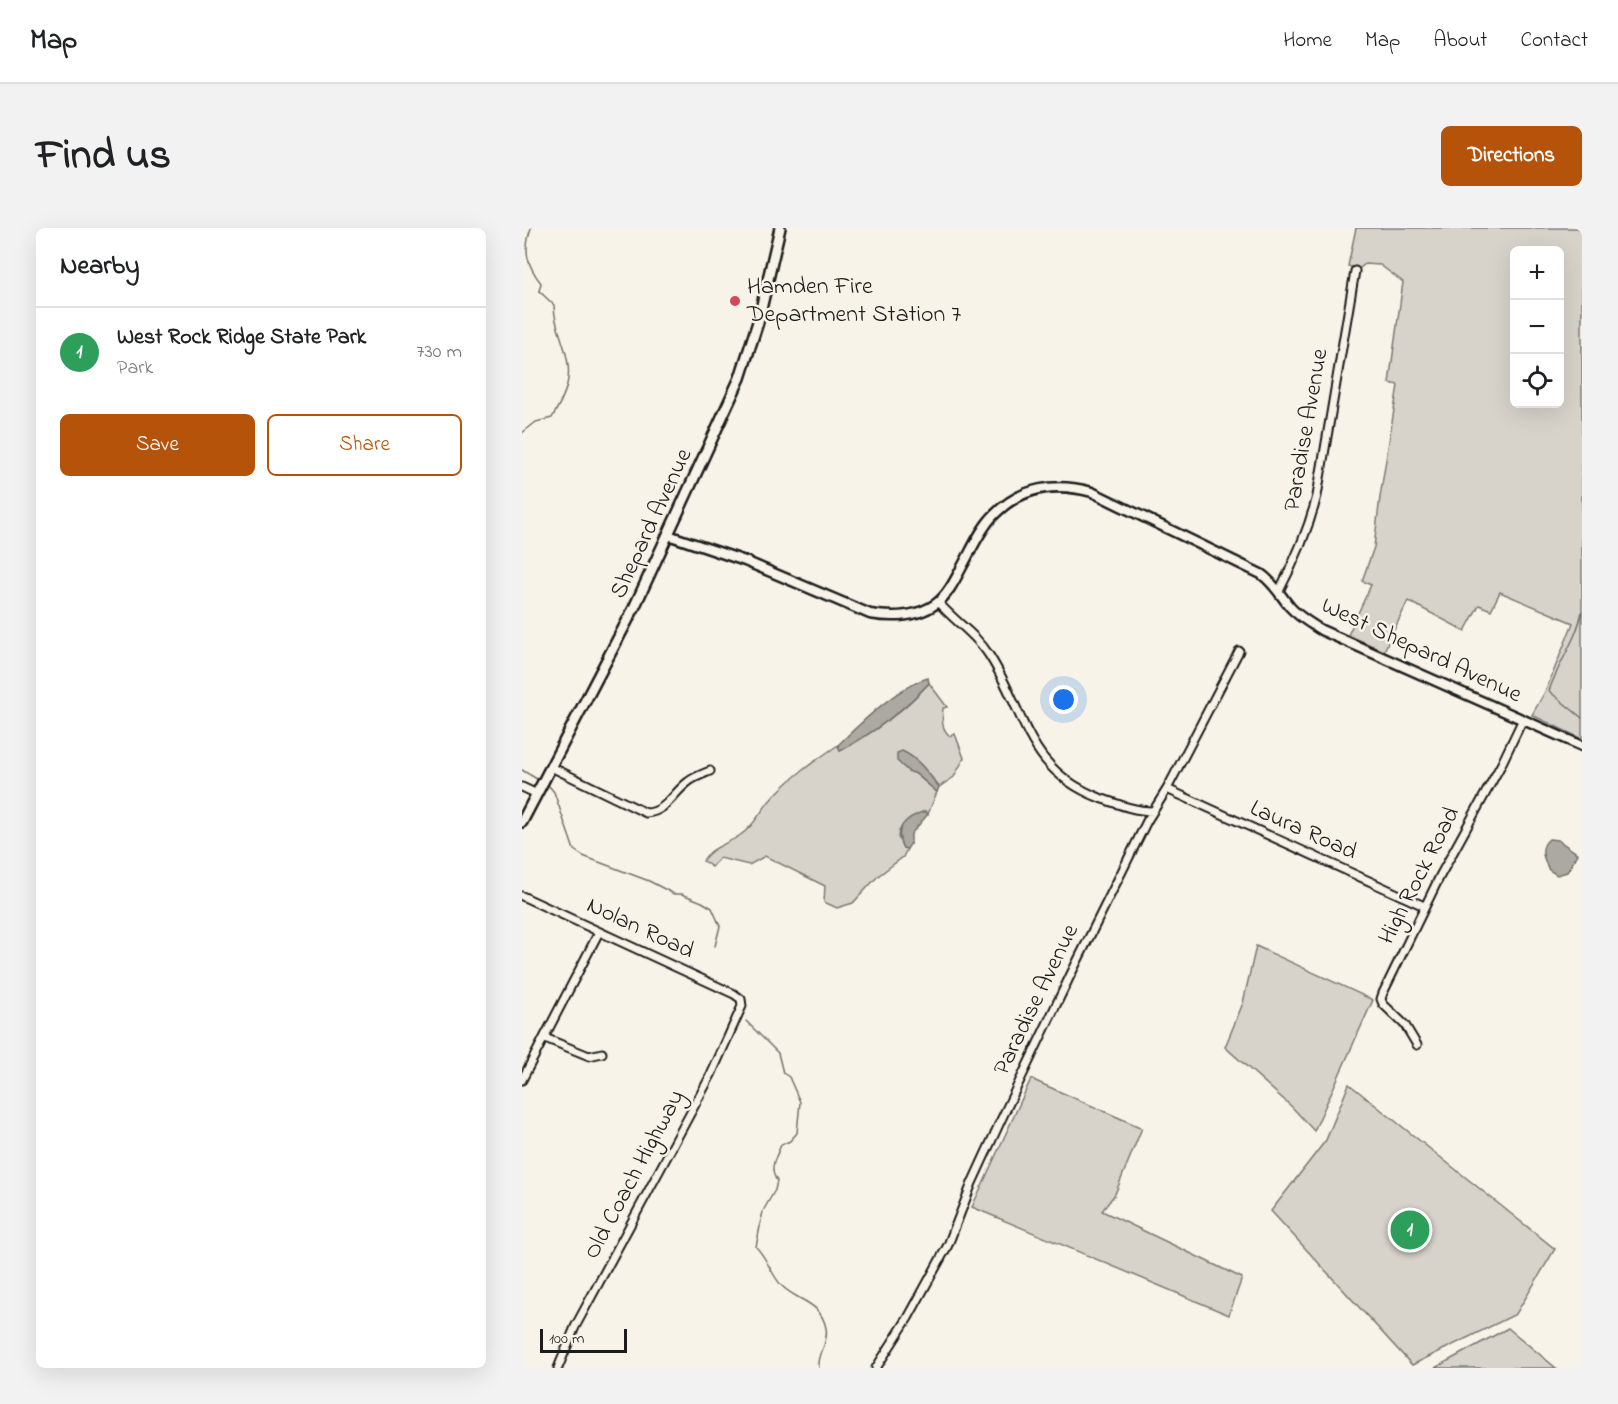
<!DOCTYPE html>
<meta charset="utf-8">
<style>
:root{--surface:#fff;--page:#f2f2f2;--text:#202124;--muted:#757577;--line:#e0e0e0;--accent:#b45309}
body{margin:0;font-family:"Indie Flower",sans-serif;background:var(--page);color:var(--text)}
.controls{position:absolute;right:18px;top:18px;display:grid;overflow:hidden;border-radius:9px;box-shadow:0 6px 24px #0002}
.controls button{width:54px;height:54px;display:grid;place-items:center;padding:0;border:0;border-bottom:2px solid var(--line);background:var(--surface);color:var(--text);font:30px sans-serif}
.scale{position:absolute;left:18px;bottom:15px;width:87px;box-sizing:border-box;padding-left:6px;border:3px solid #1c1c1c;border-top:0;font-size:16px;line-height:21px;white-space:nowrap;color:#1c1c1c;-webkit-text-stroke:4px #f7f3e8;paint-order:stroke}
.you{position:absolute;left:542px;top:472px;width:21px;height:21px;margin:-15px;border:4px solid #fff;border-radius:50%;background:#1a73e8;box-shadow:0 0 0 9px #1a73e833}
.badge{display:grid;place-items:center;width:39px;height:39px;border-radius:50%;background:var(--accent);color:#fff;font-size:20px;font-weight:700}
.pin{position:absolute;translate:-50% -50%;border:3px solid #fff;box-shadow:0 2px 6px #0006}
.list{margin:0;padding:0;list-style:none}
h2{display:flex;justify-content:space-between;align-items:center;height:78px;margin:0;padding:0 24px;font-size:26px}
h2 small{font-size:20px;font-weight:400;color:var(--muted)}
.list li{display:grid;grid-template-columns:39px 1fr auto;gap:18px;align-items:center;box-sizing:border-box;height:90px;padding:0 24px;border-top:2px solid var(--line)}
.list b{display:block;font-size:22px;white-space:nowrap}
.list p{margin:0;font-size:20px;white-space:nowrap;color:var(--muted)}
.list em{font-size:20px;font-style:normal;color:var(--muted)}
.actions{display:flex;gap:12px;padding:18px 24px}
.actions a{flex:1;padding:14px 0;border:2px solid var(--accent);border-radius:9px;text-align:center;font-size:21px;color:var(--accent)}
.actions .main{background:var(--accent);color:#fff}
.icon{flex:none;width:33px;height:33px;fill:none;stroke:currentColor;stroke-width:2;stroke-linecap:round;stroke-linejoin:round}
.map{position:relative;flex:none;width:1060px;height:1140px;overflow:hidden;border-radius:9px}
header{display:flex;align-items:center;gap:36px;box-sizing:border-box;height:84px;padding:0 30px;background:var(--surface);border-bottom:2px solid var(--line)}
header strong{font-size:28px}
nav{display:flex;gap:33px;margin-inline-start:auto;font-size:21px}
.intro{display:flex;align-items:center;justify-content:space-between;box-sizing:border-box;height:144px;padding:0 36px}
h1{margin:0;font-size:42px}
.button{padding:15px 27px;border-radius:9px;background:var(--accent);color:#fff;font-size:21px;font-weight:700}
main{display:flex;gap:36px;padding:0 36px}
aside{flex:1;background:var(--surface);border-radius:9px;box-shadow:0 6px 24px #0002}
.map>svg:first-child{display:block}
</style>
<header>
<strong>Map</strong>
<nav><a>Home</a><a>Map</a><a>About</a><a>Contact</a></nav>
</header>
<div class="intro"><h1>Find us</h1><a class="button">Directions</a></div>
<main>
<aside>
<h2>Nearby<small></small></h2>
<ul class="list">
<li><span class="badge" style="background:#2e9e5b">1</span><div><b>West Rock Ridge State Park</b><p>Park</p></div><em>730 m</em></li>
</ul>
<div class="actions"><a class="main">Save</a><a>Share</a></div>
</aside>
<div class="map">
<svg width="1060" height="1140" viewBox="0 0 1060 1140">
<rect width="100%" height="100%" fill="#f7f3e8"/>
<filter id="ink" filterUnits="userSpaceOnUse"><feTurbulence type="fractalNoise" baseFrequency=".0167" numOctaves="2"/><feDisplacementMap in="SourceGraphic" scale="12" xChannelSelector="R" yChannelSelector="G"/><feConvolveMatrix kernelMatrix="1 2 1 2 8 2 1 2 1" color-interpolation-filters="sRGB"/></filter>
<g filter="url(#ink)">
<path fill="#d7d3cb" stroke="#7a7874" stroke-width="1.5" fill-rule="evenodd" d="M834,0h226v511l-50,-24 14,-25 27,-67 -73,-31 -9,18 -12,-5 -14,26 -57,-30 -24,50 -36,-16 23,-50 -9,-4 12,-34 6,-50 18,-112 -9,-2 14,-101 -23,-17 -15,-1 -6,5 -11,-3zM993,22h45v154h-45z
M407,455l18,24 -4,1c-1,12 -2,21 7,28l5,-2 9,24 -10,19 -15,10 -9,-11 -14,-2 21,18 -9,22 -3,-3 -26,20 -1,6 5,11 4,1 -4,8 -25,19 -25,27 -16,5 -13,-6 1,-16 -60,-30 -16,9 -29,-7 -8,9 -9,-6c6,-13 24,-17 36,-25 17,-11 23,-29 37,-42 18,-19 40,-34 62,-49l2,6c33,-18 64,-40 89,-68z
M734,718l117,54 -59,131 -22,-24 -67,-60 18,-44z
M509,851l111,49 -27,66 -13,17 140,67 -13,37 -257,-108z
M827,856l206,165 -39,65 -104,51 -141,-154 55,-71z
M986,1100l48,40h-121z"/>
<path fill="#aca9a2" stroke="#72716c" stroke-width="1.5" d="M406,450l1,5c-26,28 -56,50 -89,68l-2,-6c22,-21 60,-59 90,-67z
M380,523c16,7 27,23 37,36l-2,5 -21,-18 -8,-3 -11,-10v-8z
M403,583l3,3 -17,20v9l-4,6 -4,-1c-10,-20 2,-30 22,-37z
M1027,611l9,1 20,14 -11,18 -10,3 -8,-5c-5,-11 -11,-22 0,-31z"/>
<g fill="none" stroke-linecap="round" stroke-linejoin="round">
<path stroke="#72716c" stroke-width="1.5" d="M0,205l14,-11 16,-4c9,-16 19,-34 16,-53 -2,-22 -14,-37 -14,-60l-15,-14 2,-8c-14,-18 -18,-32 -10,-55
M1060,383c-5,29 -24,52 -33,80l33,27
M0,542l15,9
M27,558l5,6 20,58 9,6 66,25 25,13h8l20,8 10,6 8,18 -5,20
M224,793l32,32 5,20 6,4 11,25 -3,31 -7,8 -9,4c-5,13 -13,23 -4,36l-2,9 -12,21 -7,36c9,8 16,28 25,38 16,17 39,15 45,43 3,15 -9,26 -7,40"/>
<defs>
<path id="minor" d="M757,363c17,-32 29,-60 38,-95l38,-225
M416,374c16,19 38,32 51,53 38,59 36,114 111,143 17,6 35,13 53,13
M29,539l95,46c20,-1 27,-20 42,-31 6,-5 15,-8 22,-11
M0,559l15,7
M645,561l257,117
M0,668l212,98 7,5 1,7 -31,69 -136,252 -17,41
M23,810l44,18 13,-3
M895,817l-12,-20 -22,-21 -2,-5 2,-6 57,-117 61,-111 22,-46
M0,852l77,-148
M354,1140l32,-50 40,-73 24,-62 29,-63 70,-146 76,-153 20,-32 72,-138"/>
<path id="tertiary" d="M146,307l77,26 125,53c23,4 48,3 67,-11 11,-8 19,-25 26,-38 9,-16 18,-37 31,-50 27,-28 62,-33 98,-23l169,82c13,9 19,21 29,33 9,10 20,16 31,23l261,116"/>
<path id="secondary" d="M0,594l112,-214 106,-230 18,-56 22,-94"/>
</defs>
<use href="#minor" stroke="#1c1c1c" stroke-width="11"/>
<use href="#tertiary" stroke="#1c1c1c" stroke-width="13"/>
<use href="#secondary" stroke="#1c1c1c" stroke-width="14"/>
<use href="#minor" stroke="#f7f3e8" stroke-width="7"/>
<use href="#tertiary" stroke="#f7f3e8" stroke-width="8"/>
<use href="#secondary" stroke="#f7f3e8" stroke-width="9"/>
</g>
</g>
<circle fill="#d1495b" stroke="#f7f3e8" stroke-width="2" cx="213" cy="73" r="6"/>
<g text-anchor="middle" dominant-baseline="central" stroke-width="5" stroke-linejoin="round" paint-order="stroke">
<g font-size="24" fill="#1c1c1c" stroke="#f7f3e8" text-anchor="start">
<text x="225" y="59">Hamden Fire<tspan x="225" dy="28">Department Station 7</tspan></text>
</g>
<g font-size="24" fill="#1c1c1c" stroke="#f7f3e8">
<text transform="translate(785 202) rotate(-80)">Paradise Avenue</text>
<text transform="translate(130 296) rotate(-65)">Shepard Avenue</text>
<text transform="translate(899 423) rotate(25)">West Shepard Avenue</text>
<text transform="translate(781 603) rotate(24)">Laura Road</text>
<text transform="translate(898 648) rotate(-63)">High Rock Road</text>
<text transform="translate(118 701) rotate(25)">Nolan Road</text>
<text transform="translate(515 772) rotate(-64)">Paradise Avenue</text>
<text transform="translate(113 947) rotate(-62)">Old Coach Highway</text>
</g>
</g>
</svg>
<div class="controls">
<button>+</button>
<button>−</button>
<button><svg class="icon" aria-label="locate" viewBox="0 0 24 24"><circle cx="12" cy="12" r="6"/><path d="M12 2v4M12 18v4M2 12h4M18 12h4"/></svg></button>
</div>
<div class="scale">100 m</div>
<div class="you"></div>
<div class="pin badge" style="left:888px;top:1002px;background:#2e9e5b">1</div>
</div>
</main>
